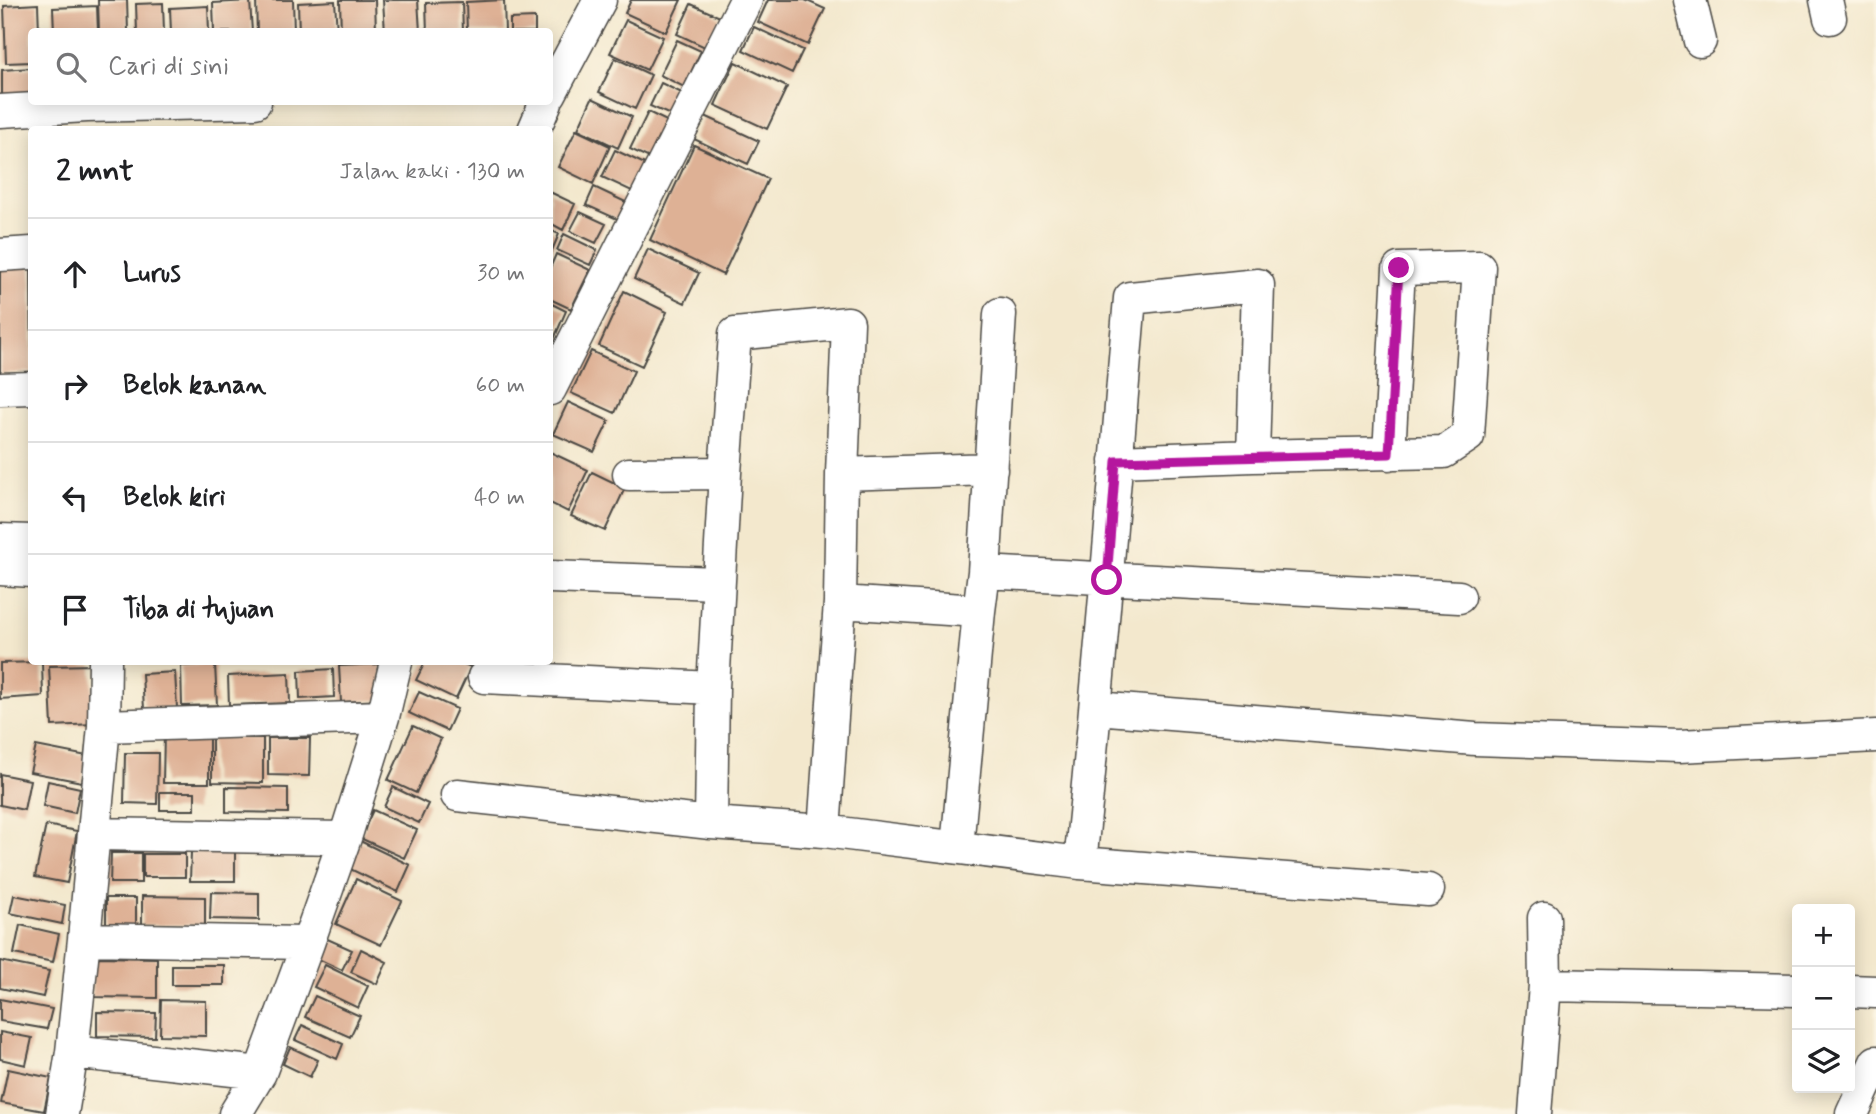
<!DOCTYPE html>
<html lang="id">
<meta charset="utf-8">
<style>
:root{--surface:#fff;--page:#f2f2f2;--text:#202124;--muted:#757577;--line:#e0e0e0}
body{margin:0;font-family:Mynerve,sans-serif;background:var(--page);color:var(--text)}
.controls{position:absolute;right:21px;bottom:21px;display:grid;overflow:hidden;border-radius:7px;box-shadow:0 4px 18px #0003}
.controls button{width:63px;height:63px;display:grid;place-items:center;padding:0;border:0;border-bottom:2px solid var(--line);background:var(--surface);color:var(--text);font:35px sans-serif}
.stop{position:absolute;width:21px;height:21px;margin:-16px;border:5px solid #b5179e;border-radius:50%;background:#fff}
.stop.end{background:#b5179e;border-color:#fff;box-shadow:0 2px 7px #0008}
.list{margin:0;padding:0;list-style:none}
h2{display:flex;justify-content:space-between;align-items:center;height:91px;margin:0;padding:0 28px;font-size:30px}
h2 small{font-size:23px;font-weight:400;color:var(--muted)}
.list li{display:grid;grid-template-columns:46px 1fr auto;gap:21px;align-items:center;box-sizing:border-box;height:112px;padding:0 28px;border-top:2px solid var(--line)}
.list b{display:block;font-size:26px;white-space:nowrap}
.list em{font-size:23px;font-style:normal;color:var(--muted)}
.icon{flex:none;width:38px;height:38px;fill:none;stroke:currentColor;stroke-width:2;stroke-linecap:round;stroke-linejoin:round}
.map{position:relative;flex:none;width:1876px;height:1114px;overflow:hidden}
.search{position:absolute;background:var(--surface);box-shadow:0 4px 18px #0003;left:28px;top:28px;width:525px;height:77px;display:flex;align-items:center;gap:18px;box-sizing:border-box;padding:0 24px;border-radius:7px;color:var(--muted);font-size:26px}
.panel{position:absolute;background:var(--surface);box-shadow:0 4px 18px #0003;left:28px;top:126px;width:525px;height:539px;border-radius:7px}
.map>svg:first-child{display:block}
</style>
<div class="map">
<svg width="1876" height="1114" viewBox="0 0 1876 1114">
<rect width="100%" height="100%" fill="#fcf5e5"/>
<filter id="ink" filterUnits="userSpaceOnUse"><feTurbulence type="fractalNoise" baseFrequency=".0143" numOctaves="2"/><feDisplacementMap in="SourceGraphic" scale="14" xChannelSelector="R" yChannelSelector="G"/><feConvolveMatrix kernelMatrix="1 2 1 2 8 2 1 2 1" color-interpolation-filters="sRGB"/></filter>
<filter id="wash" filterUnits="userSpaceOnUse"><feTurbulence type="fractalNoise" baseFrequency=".00686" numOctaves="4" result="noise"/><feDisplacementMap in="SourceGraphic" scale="28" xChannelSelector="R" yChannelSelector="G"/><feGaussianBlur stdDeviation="1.57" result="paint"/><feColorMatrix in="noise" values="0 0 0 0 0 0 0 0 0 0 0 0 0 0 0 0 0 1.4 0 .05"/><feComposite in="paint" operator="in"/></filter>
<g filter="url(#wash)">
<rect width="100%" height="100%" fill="#f3e8cd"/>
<g id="blocks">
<path fill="#deb195" d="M98,0h29l1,32h-29z
M256,0h37l1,32h-37z
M340,0h35l1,32h-35z
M383,0h35l2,32h-35z
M504,0l1,32h-38l-1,-30z
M631,0h50l-15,32 -41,-19z
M768,0h37l20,9 -17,36 -50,-23z
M250,1l2,31h-38l-1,-29z
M335,1l2,31h-38l-1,-29z
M462,2l1,30h-36l-1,-29z
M163,3l1,29h-27l-1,-28z
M38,4l1,28h-7v30l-26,1 -2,-57z
M691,4l29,13 -15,30 -28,-13z
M97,6l1,26h-44l-1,-24z
M208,6l1,26h-38l-1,-24z
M535,18v14h-25v-13z
M626,20l37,17 -16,33 -37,-17z
M754,27l49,23 -11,23 -49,-23z
M677,40l24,11 -17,36 -24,-12z
M615,58l36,17 -16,34 -36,-17z
M735,62l52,25 -20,42 -52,-24z
M32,68v26l-30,1v-25z
M661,83l25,12 -11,22 -25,-11z
M592,98l40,19 -14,31 -40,-19z
M648,112l27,13 -17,37 -28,-13z
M705,116l54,25 -11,23 -54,-25z
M576,130l34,16 -17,38 -35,-17z
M694,145l74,34 -45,96 -73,-35z
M615,150l34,16 -13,27 -34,-16z
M594,187l40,19 -8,17 -40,-18z
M550,192l25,12 -12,26 -13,-7z
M580,212l26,12 -10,19 -26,-12z
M550,230l9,4 -9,21z
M564,234l33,16 -7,15 -33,-15z
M648,249l51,24 -14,30 -51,-24z
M556,254l34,16 -19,39 -21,-10v-31z
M31,264l1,108 -32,2v-108z
M624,291l43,21 -25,54 -43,-20z
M550,303l16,8 -16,37z
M591,351l43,20 -19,42 -44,-20z
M568,402l41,19 -15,31 -41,-18z
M550,452l38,18 -20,42 -18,-9z
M592,472l33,16 -20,43 -34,-15z
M42,662l1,34 -43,3v-36z
M425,662h34l12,5 -15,32 -40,-19z
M215,664l2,41 -35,1 -1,-40z
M381,664l2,36 -42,2 -2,-36z
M92,665l2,59 -42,2 -3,-60z
M333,669l1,28 -34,2 -1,-28z
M175,672l2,36 -33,1 -2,-35z
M289,673l1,30 -61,2 -1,-29z
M419,692l38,17 -10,22 -38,-18z
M413,726l28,13 -25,54 -28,-13z
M164,733l45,1v49h-46z
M212,738h51v45l-51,-1z
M268,738h42l-1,38 -41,-1z
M36,746l51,10 -5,26 -52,-10z
M125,753h33l-1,51 -33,-1z
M0,774l30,6 -6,30 -24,-5z
M48,781l32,7 -5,25 -32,-7z
M226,787l62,1v25l-62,-1z
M393,787l35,17 -9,19 -35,-16z
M160,792h35v18h-35z
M373,810l44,20 -13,28 -44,-20z
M46,825l31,6 -10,52 -32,-6z
M360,841l50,24 -12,27 -50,-24z
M191,852h44v29h-45z
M111,853h30v30h-31z
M143,854h42v23h-42z
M356,879l46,22 -21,44 -45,-21z
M211,892l48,1v27l-49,-1z
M14,895l51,10 -3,19 -52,-11z
M142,896l63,1v28h-63z
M106,898h30v31h-30z
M20,925l39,9 -6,28 -39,-8z
M323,937l29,13 -10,20 -28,-13z
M361,949l26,13 -10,22 -26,-12z
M93,957l64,1v40l-65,-1z
M0,961l49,10 -6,26 -43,-9z
M172,965h52v20h-52z
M325,965l43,21 -10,22 -44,-21z
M315,996l45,20 -10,21 -45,-20z
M0,999l52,10 -5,20 -47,-8z
M161,1000l45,1v35l-46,-1z
M97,1012l59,1 -1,24 -58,-1z
M302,1025l41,19 -6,15 -42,-19z
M0,1032l32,6 -6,27 -26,-6z
M290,1047l28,13 -8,17 -27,-13z
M8,1069l43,9 -7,33 -43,-8z"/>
</g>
</g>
<g filter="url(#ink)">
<use href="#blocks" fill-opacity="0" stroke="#494743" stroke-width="2"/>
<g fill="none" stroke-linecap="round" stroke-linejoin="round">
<defs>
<path id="minor" d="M1690,0l10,41
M1826,0l4,18
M550,94l50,-94
M0,111l87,-5 168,-4
M534,130l12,-28
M0,255l32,-2
M0,389l32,-1
M550,389l196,-389
M1253,456l191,-4 24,-16 11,-169 -80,2 -10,185
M1116,461l137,-5 5,-171 -128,13c-16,189 -30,377 -50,565l348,27
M629,474l96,-1
M842,474l149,-5
M0,540l32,1
M0,569l32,2
M984,572l16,-258
M550,577l168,6
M840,602l139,9
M105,662l-1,64 -20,213 224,4
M484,677l229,11
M1096,708l379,31 204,7 197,-10
M104,726l279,-9
M457,795l254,28 113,8 256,32
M711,823l2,-135 12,-215 10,-139 113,-11 -6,151 -2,128 -16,229
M94,834l251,4
M957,847l22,-236 5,-39 475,25
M1545,985l252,5
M1850,991l26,1
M72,1052l188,21
M62,1114l10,-62 12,-113
M235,1114l25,-41 48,-130 37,-105 38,-121 13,-55
M1535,1114l10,-129 -1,-67
M1852,1114l24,-52"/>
</defs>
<use href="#minor" stroke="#494743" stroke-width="35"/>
<use href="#minor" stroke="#fff" stroke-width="32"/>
</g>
</g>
<g fill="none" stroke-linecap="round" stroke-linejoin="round" filter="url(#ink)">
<path stroke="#b5179e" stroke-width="9" d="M1107,580l9,-119 273,-7 10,-186"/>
</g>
</svg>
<div class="controls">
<button>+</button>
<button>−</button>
<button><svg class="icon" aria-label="layers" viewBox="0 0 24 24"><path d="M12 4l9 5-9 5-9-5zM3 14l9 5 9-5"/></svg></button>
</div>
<div class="stop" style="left:1107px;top:580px"></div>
<div class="stop end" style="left:1399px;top:268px"></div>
<div class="search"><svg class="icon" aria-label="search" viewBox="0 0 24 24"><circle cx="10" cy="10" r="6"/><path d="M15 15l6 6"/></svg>Cari di sini</div>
<section class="panel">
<h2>2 mnt<small>Jalan kaki · 130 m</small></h2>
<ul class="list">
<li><svg class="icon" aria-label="ahead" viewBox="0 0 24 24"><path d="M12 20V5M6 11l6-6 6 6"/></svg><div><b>Lurus</b></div><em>30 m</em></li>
<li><svg class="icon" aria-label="right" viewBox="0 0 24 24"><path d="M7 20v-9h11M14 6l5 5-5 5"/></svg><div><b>Belok kanan</b></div><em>60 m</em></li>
<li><svg class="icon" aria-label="left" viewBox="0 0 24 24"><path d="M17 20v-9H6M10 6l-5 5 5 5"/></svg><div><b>Belok kiri</b></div><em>40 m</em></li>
<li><svg class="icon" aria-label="arrive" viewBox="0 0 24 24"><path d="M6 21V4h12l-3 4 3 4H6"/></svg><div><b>Tiba di tujuan</b></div></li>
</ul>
</section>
</div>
